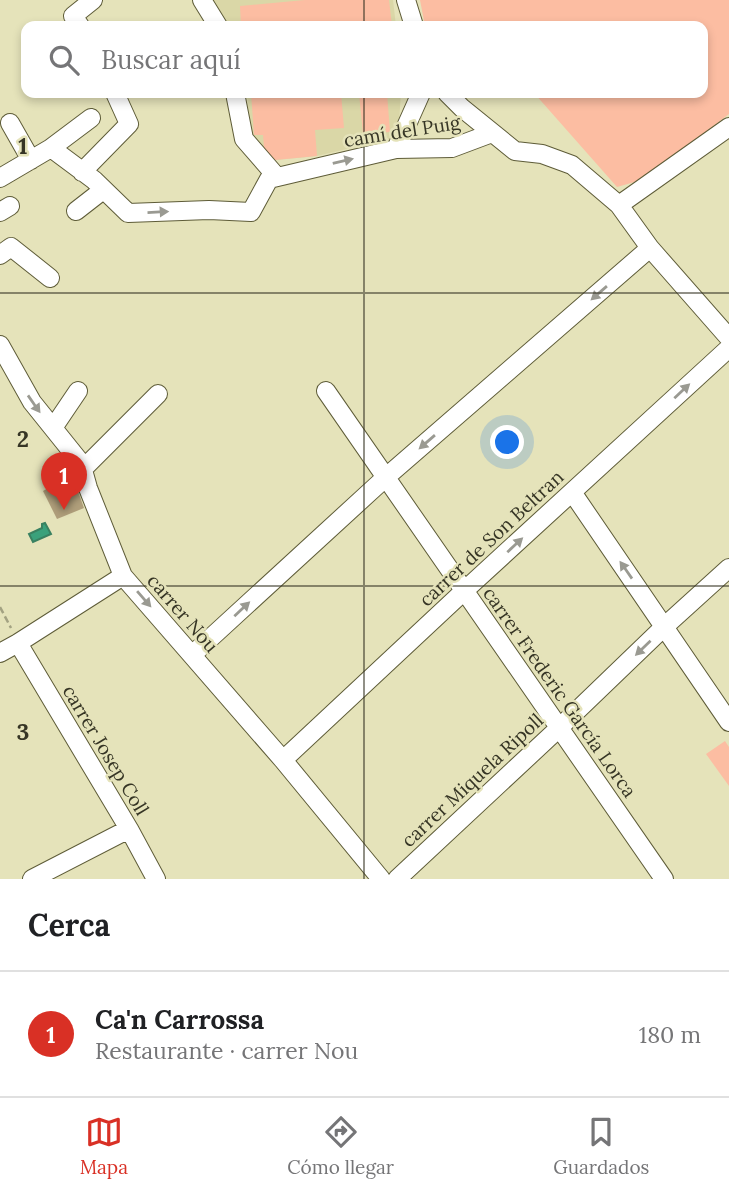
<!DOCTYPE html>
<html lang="es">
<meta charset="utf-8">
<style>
:root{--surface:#fff;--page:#f6f6f6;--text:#202124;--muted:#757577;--line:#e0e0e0;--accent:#d93025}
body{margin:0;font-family:Lora,serif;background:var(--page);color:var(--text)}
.you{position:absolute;left:508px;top:443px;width:24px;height:24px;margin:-18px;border:5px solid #fff;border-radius:50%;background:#1a73e8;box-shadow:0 0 0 10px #1a73e833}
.badge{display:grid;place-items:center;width:46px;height:46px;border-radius:50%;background:var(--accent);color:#fff;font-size:23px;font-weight:700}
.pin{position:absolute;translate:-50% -58px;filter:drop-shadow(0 2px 4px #0008)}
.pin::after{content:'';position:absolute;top:37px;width:24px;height:21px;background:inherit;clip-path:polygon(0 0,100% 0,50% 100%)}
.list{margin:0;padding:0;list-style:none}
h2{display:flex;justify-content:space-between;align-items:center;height:91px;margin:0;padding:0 28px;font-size:30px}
h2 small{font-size:23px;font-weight:400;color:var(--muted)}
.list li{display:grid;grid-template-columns:46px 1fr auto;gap:21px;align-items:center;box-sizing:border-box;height:126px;padding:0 28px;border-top:2px solid var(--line)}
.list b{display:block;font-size:26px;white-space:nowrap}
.list p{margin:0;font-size:23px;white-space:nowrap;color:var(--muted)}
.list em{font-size:23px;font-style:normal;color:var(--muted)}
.icon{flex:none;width:38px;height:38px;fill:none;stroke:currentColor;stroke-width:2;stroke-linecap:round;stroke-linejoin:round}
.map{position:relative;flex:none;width:729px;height:879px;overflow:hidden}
.search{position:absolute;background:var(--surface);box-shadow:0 4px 10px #0003;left:21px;right:21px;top:21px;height:77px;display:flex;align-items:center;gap:18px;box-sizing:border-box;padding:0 24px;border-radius:14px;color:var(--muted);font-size:26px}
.sheet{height:217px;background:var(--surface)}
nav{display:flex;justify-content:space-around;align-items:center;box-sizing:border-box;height:98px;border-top:2px solid var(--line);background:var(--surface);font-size:19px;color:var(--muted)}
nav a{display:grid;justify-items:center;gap:4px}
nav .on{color:var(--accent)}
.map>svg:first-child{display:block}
</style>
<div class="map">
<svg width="729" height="879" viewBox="0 0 729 879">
<rect width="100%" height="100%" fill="#e5e3ba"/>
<path fill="#dad7a7" d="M209,0h184l3,26h-167z
M247,93h154l-3,44 -81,19 -52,5 -15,-25z"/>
<path fill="#fcbda2" d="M305,0h84l3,26h-151l-1,-20z
M420,0h309v114l-84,65 -28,8 -83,-94h169v-67h-278z
M251,93h90l3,35 -29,2 2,26 -52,5 -2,-26h-9z
M359,93h28l3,39 -27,2z
M725,741l4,6v39l-23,-32z"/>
<path fill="#3aa17b" stroke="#398161" stroke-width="2" d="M45,523l6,11 -18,8 -4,-8 13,-6v-4z"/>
<path fill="#b09f7b" d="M72,474l12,34 -27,11 -14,-28z"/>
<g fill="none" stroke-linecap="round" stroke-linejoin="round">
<defs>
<path id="minor" d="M202,0l16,26
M406,0l8,26
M80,26l-7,-10 20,-16
M235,93l9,46 33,38
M447,93l15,15 53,43 27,3 30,11 47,40 110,-78
M10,123l21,37
M51,148l40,-30
M396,149l25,-56
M82,172l47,-48 -14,-31
M0,178l51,-30 43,32 34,33 81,-3 42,2 18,-33 127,-30 56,-1 40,-15
M619,205l31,43 79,90
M76,211l27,-21
M0,212l10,-6
M0,255l11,-8 39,31
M0,345l32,57 49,61 7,25 35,88 160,184 98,119
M326,391l338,488
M53,428l25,-37
M83,469l75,-75
M572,492l157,230
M18,643l111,186 27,50
M0,653l18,-10 105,-67
M192,655l193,-177 265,-230
M283,760l181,-169 265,-243
M32,879l97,-50
M397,879l162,-151 106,-102 64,-58"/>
</defs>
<use href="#minor" stroke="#5e5c38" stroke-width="20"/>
<path stroke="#a3a282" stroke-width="2.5" stroke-dasharray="7 3.5" stroke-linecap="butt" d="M0,607l11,21"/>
<use href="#minor" stroke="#fff" stroke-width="18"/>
</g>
<defs><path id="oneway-solid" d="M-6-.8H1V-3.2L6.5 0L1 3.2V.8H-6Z" transform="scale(1.75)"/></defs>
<g fill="#9a9a92">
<use href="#oneway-solid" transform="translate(343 161) rotate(-13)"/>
<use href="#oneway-solid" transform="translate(158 212) rotate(-3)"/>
<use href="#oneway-solid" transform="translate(599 293) rotate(139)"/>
<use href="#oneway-solid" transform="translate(682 391) rotate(-43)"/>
<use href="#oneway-solid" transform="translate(34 404) rotate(55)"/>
<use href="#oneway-solid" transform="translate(427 442) rotate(139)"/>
<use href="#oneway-solid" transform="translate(515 545) rotate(-43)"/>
<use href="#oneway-solid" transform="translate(626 570) rotate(-125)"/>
<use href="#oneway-solid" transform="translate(144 599) rotate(49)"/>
<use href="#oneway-solid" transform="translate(242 609) rotate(-43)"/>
<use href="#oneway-solid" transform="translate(643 648) rotate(136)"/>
</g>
<path fill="none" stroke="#363525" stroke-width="2" stroke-opacity="0.55" d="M364,0v26M364,93v786M0,293h729M0,586h729"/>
<g text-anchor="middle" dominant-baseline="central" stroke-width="5" stroke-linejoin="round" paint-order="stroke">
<g font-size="19" fill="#363525" stroke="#e5e3ba">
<text transform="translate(402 131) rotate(-9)">camí del Puig</text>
<text transform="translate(491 538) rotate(-43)">carrer de Son Beltran</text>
<text transform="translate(183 613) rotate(49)">carrer Nou</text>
<text transform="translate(560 692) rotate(55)">carrer Frederic García Lorca</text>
<text transform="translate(106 750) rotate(59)">carrer Josep Coll</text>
<text transform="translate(472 780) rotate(-43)">carrer Miquela Ripoll</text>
</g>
</g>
<g font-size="23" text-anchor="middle" font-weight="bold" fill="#363525" stroke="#e5e3ba" stroke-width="5" stroke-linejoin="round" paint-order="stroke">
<text x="23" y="154">1</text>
<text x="23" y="447">2</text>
<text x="23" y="740">3</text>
</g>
</svg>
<div class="you"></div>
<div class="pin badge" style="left:64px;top:510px">1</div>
<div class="search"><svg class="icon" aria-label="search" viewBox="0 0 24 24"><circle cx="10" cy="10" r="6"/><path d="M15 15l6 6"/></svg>Buscar aquí</div>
</div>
<section class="sheet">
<h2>Cerca<small></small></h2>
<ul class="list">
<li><span class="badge">1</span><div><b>Ca'n Carrossa</b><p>Restaurante · carrer Nou</p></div><em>180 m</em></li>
</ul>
</section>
<nav>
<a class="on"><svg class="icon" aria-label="map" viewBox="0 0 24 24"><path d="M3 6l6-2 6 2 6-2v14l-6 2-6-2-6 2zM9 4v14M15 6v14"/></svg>Mapa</a>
<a><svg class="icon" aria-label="directions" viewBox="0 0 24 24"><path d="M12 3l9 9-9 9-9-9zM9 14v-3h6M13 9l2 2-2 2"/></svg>Cómo llegar</a>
<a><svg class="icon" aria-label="saved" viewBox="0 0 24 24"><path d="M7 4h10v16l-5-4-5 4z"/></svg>Guardados</a>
</nav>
